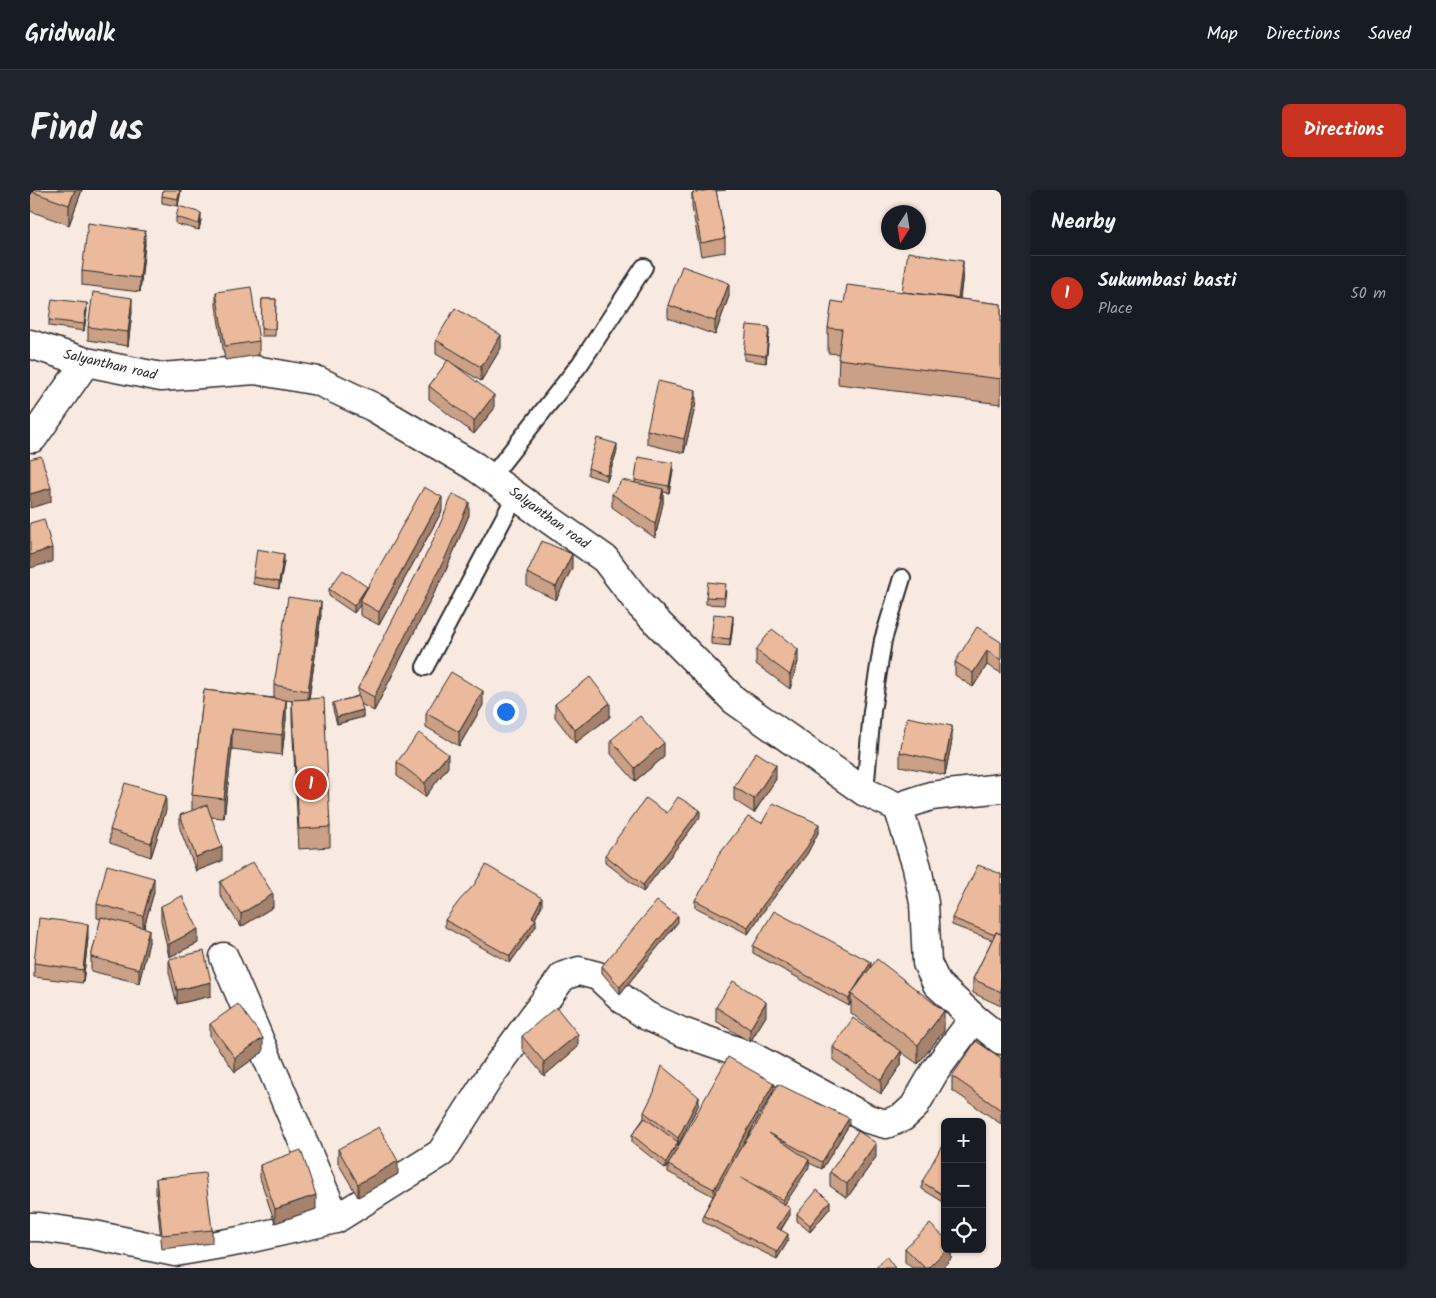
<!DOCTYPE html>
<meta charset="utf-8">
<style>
:root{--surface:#171b24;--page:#20242c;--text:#f1f3f6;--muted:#9ea1a6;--line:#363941;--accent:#c8321e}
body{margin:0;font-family:Kalam,sans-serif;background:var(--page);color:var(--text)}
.controls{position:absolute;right:15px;bottom:15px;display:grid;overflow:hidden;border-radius:8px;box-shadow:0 1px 4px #0004}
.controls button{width:45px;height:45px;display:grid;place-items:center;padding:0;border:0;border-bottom:1px solid var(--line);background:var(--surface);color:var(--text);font:25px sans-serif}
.compass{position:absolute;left:851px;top:15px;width:45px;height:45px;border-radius:50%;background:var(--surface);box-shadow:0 1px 4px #0004;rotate:192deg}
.you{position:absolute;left:475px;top:521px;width:18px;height:18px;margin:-12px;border:4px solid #fff;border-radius:50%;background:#1a73e8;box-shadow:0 0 0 8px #1a73e833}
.badge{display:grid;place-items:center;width:32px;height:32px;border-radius:50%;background:var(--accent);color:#fff;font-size:16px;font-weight:700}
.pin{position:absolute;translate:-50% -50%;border:2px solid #fff;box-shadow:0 1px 5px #0006}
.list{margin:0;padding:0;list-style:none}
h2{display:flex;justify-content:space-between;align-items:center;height:65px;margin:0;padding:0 20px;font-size:21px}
h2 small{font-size:16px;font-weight:400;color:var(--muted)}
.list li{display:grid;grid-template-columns:32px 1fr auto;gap:15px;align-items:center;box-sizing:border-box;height:75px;padding:0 20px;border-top:1px solid var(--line)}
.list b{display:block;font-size:19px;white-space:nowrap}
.list p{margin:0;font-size:16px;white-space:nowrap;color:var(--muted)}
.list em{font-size:16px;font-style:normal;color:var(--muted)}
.icon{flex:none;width:28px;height:28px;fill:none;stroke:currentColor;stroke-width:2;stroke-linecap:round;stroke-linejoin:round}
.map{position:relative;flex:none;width:971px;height:1078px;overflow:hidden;border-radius:8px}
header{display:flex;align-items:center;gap:30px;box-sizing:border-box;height:70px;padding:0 25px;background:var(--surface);border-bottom:1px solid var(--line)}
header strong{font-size:24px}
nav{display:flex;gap:28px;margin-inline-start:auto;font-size:18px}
.intro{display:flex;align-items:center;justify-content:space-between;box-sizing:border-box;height:120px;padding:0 30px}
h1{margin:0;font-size:35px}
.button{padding:12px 22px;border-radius:8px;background:var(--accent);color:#fff;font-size:18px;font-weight:700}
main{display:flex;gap:30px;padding:0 30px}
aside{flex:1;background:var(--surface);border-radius:8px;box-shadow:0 1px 4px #0004}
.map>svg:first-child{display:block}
</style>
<header>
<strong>Gridwalk</strong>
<nav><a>Map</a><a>Directions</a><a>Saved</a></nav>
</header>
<div class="intro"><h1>Find us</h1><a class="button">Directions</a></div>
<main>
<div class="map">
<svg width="971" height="1078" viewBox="0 0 971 1078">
<rect width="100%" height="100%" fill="#f9eae1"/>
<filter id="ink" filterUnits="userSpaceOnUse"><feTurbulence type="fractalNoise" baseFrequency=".02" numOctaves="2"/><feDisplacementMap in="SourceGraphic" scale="10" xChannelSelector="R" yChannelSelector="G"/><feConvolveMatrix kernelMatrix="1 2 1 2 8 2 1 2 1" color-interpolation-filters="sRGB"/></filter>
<g filter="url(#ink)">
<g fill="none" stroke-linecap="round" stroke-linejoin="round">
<defs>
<path id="service" d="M461,287l89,-113 64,-97
M395,477l91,-172
M835,602l7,-81 11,-71 19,-62"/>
<path id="minor" d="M0,154l56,18 75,15 94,-7 63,11 55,26 101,59 131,93 36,47 93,94 131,92 33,15 33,-11 70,-8
M3,248l53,-76
M868,617l19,60 7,36 3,60 10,21 37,34 27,22
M194,767l112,262
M0,1037h9l55,8 81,17 64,-11 97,-22 105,-66 49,-77 73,-100 16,-5 19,5 26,24 23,16 35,16 69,24 117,63 18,5 17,-7 11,-10 21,-36 39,-53"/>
</defs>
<use href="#service" stroke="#2b2b2b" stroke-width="20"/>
<use href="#minor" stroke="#2b2b2b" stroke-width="31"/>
<use href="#service" stroke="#fff" stroke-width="16"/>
<use href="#minor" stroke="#fff" stroke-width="28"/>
</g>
<path fill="#caa086" stroke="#2b2b2b" d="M0,0h52l-13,35 -39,-14z
M151,0l-3,16 -16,-3v-7z
M678,0h18l-10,1 9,47v14l-24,4 -9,-49v-14z
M146,27l25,3 -2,10 -23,-6z
M115,54l-5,48 -58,-7v-14z
M933,84l-3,25 41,5v100l-163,-20 1,-30 -11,-1v-25l16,-25 58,-11z
M186,102l43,49v14l-34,5 -9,-54z
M699,106l-14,39 -47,-17v-13z
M232,109h14l-1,37h-14z
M57,120l-3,21 -35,-5v-6z
M102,122l-4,34 -40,-6v-13z
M739,144l-3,29 -22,-3v-7z
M406,150l65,8 -20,33 -28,-17 41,45 -20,25 -45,-35v-13l19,-25 -12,-7z
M666,213l-12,50 -37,-9v-14z
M587,261l-10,30 -19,-6v-7z
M643,280l-4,23 -6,-1v11l-8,35 -43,-31v-13l23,-11v-3z
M412,321l-63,114 -19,-10v-10l-6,8 -25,-17v-7l38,-2z
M439,325l-23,55 -72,141 -13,-7 2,13 -26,7 -4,-14v-7l25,-7v-8z
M254,371l-5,28 -26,-5v-7z
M542,378l-16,32 -29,-14v-13z
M696,401l-2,14 -18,-1v-7z
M291,425l-12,84 21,128v20l-31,2 -7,-129v-19l-6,-1v19l-4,36 -50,-6 -8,69 -13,-1 11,44 -26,10 -16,-42v-14l12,-4v-16l12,-105 70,8v-13z
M703,433l-3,23 -19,-2v-7z
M971,452v31l-14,-8 -14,22 -18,-12v-13z
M726,460l42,12 -8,27 -34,-25z
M525,514l55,13 -35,26 -20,-26z
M453,515l-24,41 -33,-19v-14z
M581,550l53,17 -29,24 -24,-27z
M922,550l-7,35 -45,-9v-14z
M367,572l51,5 -23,30 -28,-21z
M746,589l-22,34 -20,-13v-13z
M136,620l-15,47 -41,-14v-13z
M637,623l33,4 -57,75 -38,-30v-7z
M732,633l57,8 -12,23 -44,58 -15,22 -53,-27v-7z
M971,684v132l-28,-13v-14l19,-39 -40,-15v-7z
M190,692l53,25 -32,20 -21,-32z
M444,695l68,20 -7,14 1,7 -26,37 -65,-36v-7z
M124,702l-10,35 5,15 -10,41 -48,-12v-14l10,-38 -4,-1v-14z
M131,716l37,37 -29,14 -8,-37z
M648,732l-58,72 -18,-21v-7z
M58,748l-5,45 -49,-6v-14z
M723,756l118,22 73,63 -26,33 -17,-12v13l-20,29 -48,-34v-13l60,-1 -42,-33v-11l-2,4 -96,-53z
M139,769l42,37 -34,8 -8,-32z
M686,817l50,9 -16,26 -34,-21z
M180,834l53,28 -28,20 -25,-35z
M492,846l56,11 -34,29 -22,-27z
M971,868v66l-49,-34v-14z
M744,900l-29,52 104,-17 -27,44 -13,-6v4l-25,38 6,10 -9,15 7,11 -11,18 -74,-37v-7l10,-19 -45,-24v-7l-2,4 -34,-27v-7l12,-17v-6l55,-8 -21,41v2z
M308,959l60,25 -40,23 -20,-34z
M915,959v54l-23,-14v-7z
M846,967l-29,41 -17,-12v-14z
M230,975l56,44 -41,14 -15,-45z
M126,988l56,52v13l-50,6 -6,-57z
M800,1018l-20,24 -13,-11v-7z
M875,1058l46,1v10l-9,9h-30l-7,-6z"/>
<path fill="#a4826d" stroke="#2b2b2b" d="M45,0h7l-13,35v-20z
M150,0h1l-3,16v-7z
M171,23v7l-2,10v-6z
M115,41v13l-5,48v-14z
M933,71v13l-6,43v-14z
M699,93v13l-14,39v-14z
M102,108v14l-4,34v-14z
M57,113v7l-3,21v-7z
M739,137v7l-3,29v-7z
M471,145v13l-20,33v-14z
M666,200v13l-12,50v-14z
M464,205v14l-20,25v-13z
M587,254v7l-10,30v-6z
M643,273v7l-4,23v-7z
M21,298v14l-21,6v-14z
M633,299v14l-8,35v-14z
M412,307v14l-63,114v-13z
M439,312v13l-23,55 -72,141v-14z
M22,358v14l-22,6v-13z
M254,364v7l-5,28v-7z
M542,364v14l-16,32v-13z
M337,397l-7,14v4l-6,8v-7z
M291,412v13l-13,89v-13z
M703,426v7l-3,23v-7z
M768,459v13l-8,27v-14z
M957,461v14l-14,22v-14z
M453,501v14l-24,41v-14z
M256,510v19l-4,36v-20z
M580,513v14l-35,26v-13z
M333,520v7l-26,7v-7z
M922,536v14l-7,35v-13z
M202,539v20l-8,69v-19z
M634,553v14l-29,24v-13z
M418,564v13l-23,30v-14z
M746,575v14l-22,34v-14z
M136,606v14l-15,47v-14z
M670,620v7l-57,75v-7z
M789,634v7l-12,23 -44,58 -15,22v-7l15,-22z
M192,657v14l-26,10v-14z
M124,688v14l-11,38v-14z
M243,704v13l-32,20v-13z
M512,708v7l-10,19v-7z
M648,726v6l-58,72v-7z
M506,729v7l-26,37v-7z
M58,734v14l-5,45v-13z
M119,739v13l-10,41v-14z
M168,739v14l-29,14v-13z
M841,772v7l-19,25z
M181,792v14l-34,8v-14z
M821,805v7l-2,4v-7z
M736,812v14l-16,26v-13z
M914,821v20l-26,33v-19z
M548,844v13l-34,29v-14z
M233,848v14l-28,20v-14z
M871,861v14l-20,29v-14z
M744,893v7l-60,106v-7z
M669,907v7l-21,41v-7z
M819,928v7l-27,44v-7z
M648,952v7l-12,20v-7z
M846,953v14l-29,41v-14z
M779,970v7l-26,40v-7z
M368,971v13l-40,23v-13z
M286,1005v14l-41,14v-14z
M800,1011v7l-20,24v-7z
M760,1018v7l-13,20v-7z
M758,1044v7l-11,18v-7z
M917,1059h4v10l-9,9h-14z"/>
<path fill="#ebba9c" stroke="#2b2b2b" d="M0,0h45l-6,15 -39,-14z
M133,0h17l-2,9 -16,-3z
M679,0h7l9,48 -24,5 -9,-50z
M149,16l22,7 -2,11 -23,-7z
M58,33l57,8 -5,47 -58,-7z
M878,62l55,9 -5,37 -56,-6z
M652,76l47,17 -14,38 -47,-16z
M817,95l154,19v75l-163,-20 4,-30 -14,-1 4,-27 12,2z
M221,97l8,54 -34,5 -9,-54z
M63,102l39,6 -4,34 -40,-5z
M22,109l35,4 -3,21 -35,-4z
M232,109h14l-1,30h-14z
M425,118l46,27 -20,32 -45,-27z
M717,135l22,2 -3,29 -22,-3z
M418,170l46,35 -20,26 -45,-35z
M628,191l38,9 -12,49 -37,-9z
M567,248l20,6 -10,31 -19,-7z
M11,266l10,32 -21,6v-35z
M608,267l35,6 -4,23 -34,-6z
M592,290l41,9 -8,35 -43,-30z
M394,297l18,10 -63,115 -19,-11z
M423,304l16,8 -23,54 -72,141 -16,-9 72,-141z
M14,329l8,29 -22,7v-32z
M512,351l30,13 -16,33 -29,-14z
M227,359l27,5 -5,28 -26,-5z
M313,380l24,17 -13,19 -25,-17z
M678,392l18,2 -2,14 -18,-1z
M258,407l33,5 -13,89 -34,-6z
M684,424l19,2 -3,23 -19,-2z
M947,437l24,15v18l-14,-9 -14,22 -18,-11z
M742,439l26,20 -8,26 -34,-25z
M421,482l32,19 -24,41 -33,-19z
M560,487l20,26 -35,27 -20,-26z
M174,500l82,10 -4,35 -50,-6 -8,70 -32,-4z
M329,506l4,14 -26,7 -4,-14z
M294,508l6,129 -31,2 -7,-129z
M610,526l24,27 -29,25 -24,-28z
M877,527l45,9 -7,36 -45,-10z
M389,543l29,21 -23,29 -28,-21z
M726,562l20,13 -22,34 -20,-12z
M95,593l41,13 -15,47 -41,-13z
M648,607l22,13 -57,75 -38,-30 41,-57 21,15z
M743,613l46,21 -12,23 -44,58 -15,22 -53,-27 13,-20 10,-24 30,-39 14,6z
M177,615l15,42 -26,10 -16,-42z
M223,672l20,32 -32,20 -21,-32z
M77,675l47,13 -11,38 -46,-12z
M456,675l56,33 -10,19 4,2 -26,37 -65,-36 14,-19 15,-16z
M948,675l23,9v60l-5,-2 -1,3 -43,-17z
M152,706l16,33 -29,15 -8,-38z
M627,711l21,15 -58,71 -18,-21z
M744,721l97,51 -16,26 -4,6v1l-2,4 -96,-53z
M71,727l48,12 -10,40 -48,-12z
M9,728l49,6 -5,46 -49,-7z
M966,742l5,2v58l-28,-13z
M174,761l7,31 -34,8 -8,-31z
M847,769l67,52 -26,34 -67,-51z
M703,791l33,21 -16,27 -34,-22z
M208,814l25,34 -28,20 -25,-34z
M526,817l22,27 -34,28 -22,-26z
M823,828l48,33 -20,29 -48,-33z
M946,851l25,17v52l-49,-34z
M698,867l46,26 -60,106 -46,-24z
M632,876l37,31 -21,41 -34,-26 10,-20z
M748,894l71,34 -27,44 -53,-29 40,27 -26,40 -42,-22 49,30 -13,20 11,6 -11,18 -74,-37 37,-66 16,-23z
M615,928l33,24 -12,20 -34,-27z
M349,937l19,34 -40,23 -20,-35z
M828,941l18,12 -29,41 -17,-12z
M911,957l4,2v47l-23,-14z
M271,960l15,45 -41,14 -15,-44z
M175,983l7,57 -50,5 -6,-57z
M787,1000l13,11 -20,24 -13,-11z
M900,1034l15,14v11h2l-19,19h-3l-20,-20z
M856,1066l9,12h-19z"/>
</g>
<g text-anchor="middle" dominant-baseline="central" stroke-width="4.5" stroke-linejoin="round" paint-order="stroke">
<g font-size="14" fill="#2b2b2b" stroke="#fff">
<text transform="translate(80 175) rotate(13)">Salyanthan road</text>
<text transform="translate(519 328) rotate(36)">Salyanthan road</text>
</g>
</g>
</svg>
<div class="controls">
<button>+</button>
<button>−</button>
<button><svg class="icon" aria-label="locate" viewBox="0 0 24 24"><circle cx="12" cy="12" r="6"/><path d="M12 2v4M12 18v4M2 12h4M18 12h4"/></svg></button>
</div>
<svg class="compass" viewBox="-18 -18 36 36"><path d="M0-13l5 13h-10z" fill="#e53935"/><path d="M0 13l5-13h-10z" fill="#9ea1a6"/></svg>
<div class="you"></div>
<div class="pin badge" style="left:281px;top:594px">1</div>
</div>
<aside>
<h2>Nearby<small></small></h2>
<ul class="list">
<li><span class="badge">1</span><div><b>Sukumbasi basti</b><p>Place</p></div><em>50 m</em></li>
</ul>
</aside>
</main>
